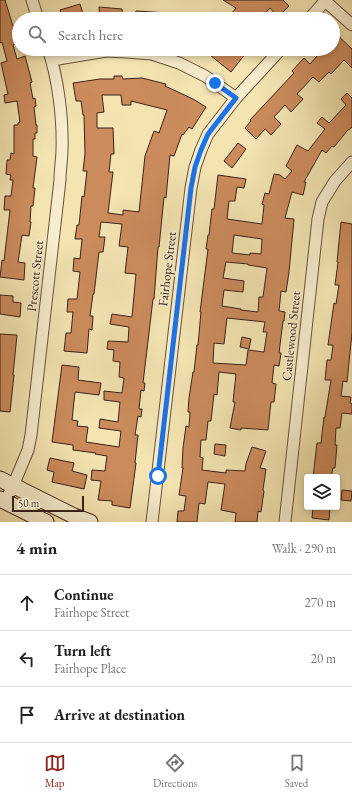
<!DOCTYPE html>
<meta charset="utf-8">
<style>
:root{--surface:#fff;--page:#f6f6f6;--text:#202124;--muted:#757577;--line:#e0e0e0;--accent:#8f2418}
body{margin:0;font-family:"EB Garamond",serif;background:var(--page);color:var(--text)}
.controls{position:absolute;right:12px;bottom:12px;display:grid;overflow:hidden;border-radius:4px;box-shadow:0 2px 6px #0003}
.controls button{width:36px;height:36px;display:grid;place-items:center;padding:0;border:0;border-bottom:1px solid var(--line);background:var(--surface);color:var(--text);font:20px sans-serif}
.scale{position:absolute;left:12px;bottom:10px;width:72px;box-sizing:border-box;padding-left:4px;border:2px solid #3b2316;border-top:0;font-size:11px;line-height:14px;white-space:nowrap;color:#3b2316;-webkit-text-stroke:3px #f7edcd;paint-order:stroke}
.stop{position:absolute;width:12px;height:12px;margin:-9px;border:3px solid #1a73e8;border-radius:50%;background:#fff}
.stop.end{background:#1a73e8;border-color:#fff;box-shadow:0 1px 4px #0008}
.list{margin:0;padding:0;list-style:none}
h2{display:flex;justify-content:space-between;align-items:center;height:52px;margin:0;padding:0 16px;font-size:17px}
h2 small{font-size:13px;font-weight:400;color:var(--muted)}
.list li{display:grid;grid-template-columns:26px 1fr auto;gap:12px;align-items:center;box-sizing:border-box;height:56px;padding:0 16px;border-top:1px solid var(--line)}
.list b{display:block;font-size:15px;white-space:nowrap}
.list p{margin:0;font-size:13px;white-space:nowrap;color:var(--muted)}
.list em{font-size:13px;font-style:normal;color:var(--muted)}
.icon{flex:none;width:22px;height:22px;fill:none;stroke:currentColor;stroke-width:2;stroke-linecap:round;stroke-linejoin:round}
.map{position:relative;flex:none;width:352px;height:522px;overflow:hidden}
.search{position:absolute;background:var(--surface);box-shadow:0 2px 6px #0003;left:12px;right:12px;top:12px;height:44px;display:flex;align-items:center;gap:10px;box-sizing:border-box;padding:0 14px;border-radius:22px;color:var(--muted);font-size:15px}
.sheet{height:220px;background:var(--surface)}
nav{display:flex;justify-content:space-around;align-items:center;box-sizing:border-box;height:56px;border-top:1px solid var(--line);background:var(--surface);font-size:11px;color:var(--muted)}
nav a{display:grid;justify-items:center;gap:2px}
nav .on{color:var(--accent)}
.map>svg:first-child{display:block}
</style>
<div class="map">
<svg width="352" height="522" viewBox="0 0 352 522">
<rect width="100%" height="100%" fill="#f3e4b2"/>
<filter id="stains"><feTurbulence type="fractalNoise" baseFrequency=".005" numOctaves="4"/><feColorMatrix values="0 0 0 0 .2 0 0 0 0 .09 0 0 0 0 .02 0 0 0 .5 -.17"/></filter>
<radialGradient id="worn" r=".72"><stop offset=".6" stop-color="#630" stop-opacity="0"/><stop offset="1" stop-color="#630" stop-opacity=".3"/></radialGradient>
<path fill="#cb8b5d" stroke="#3b2316" fill-rule="evenodd" d="M0,0h5l8,26 3,-1 3,10 -5,1 3,7 -4,2 4,14 8,-3 7,26 -2,1 3,16 2,-1 1,8 -2,1 2,18h1v8h-2v6h-2v17l4,1 -4,31h2l-2,18h-2l-1,16h1l-2,14 -7,-1 -4,27 7,1 -1,17 -24,-3 2,-17 2,1 6,-51h-6l1,-14h6l2,-16h-3l1,-5 -5,-1 1,-14h3l1,-7 3,1v-29h4v-2l2,-1 -3,-21 -12,2 -1,-8 4,-1 -7,-31 6,-2 -5,-19 -2,1z
M223,0h60l6,6 -11,11 -8,-9 -10,11h-33l9,-11z
M80,4l3,10 -9,3 1,2h-12l-3,-9z
M99,7l23,2 1,10h-23z
M136,11l32,2v6h-33z
M333,31l19,18v19l-8,-8 -13,14 -2,-2 -10,10 -6,-5 -16,17 6,5 -12,13 -6,-7 -11,12 7,7 -10,11 -6,-6 -9,10 -11,-11 6,-7 -1,-1 44,-47 -2,-2 12,-13 6,6 8,-9 -7,-6h22z
M215,49h27l4,4 -15,19 -21,-17z
M114,76h8l1,3 19,-1 24,6 -1,2 28,13 13,8 -14,22 -3,-2 -6,8 -1,-1 -8,22 -4,-1 -4,43 -2,-1 -5,50h-1l-4,52h-1l-10,84h2l-1,8 -3,-1 -2,19h3l-1,8 -3,-1 -3,19h3l-3,28h1l-6,45 -18,-3v-4l-14,-1 3,-19 -10,-1 1,-10 13,1 2,-15 -12,-2 1,-1 -23,-3v-5l-21,-3 10,-77 17,2 -1,13 23,3 -2,12 -24,-3 -3,28 6,1 -1,5 11,1 -2,15 33,5 2,-16 -22,-3 1,-9 18,3 2,-20 -16,-2v-9l18,2 2,-15 -5,-1 1,-15 -7,-1 1,-11 -7,-1 1,-8 20,1 1,-15 -19,-3 2,-10 20,3 4,-43 -11,-1 3,-26 -9,-1 3,-22 -21,-2 -2,15h6l-2,15h-4l-5,42h-1l-3,22h3l-1,14 -3,-1 -2,24 -23,-2 2,-18h5l2,-21h-6l1,-13h9l3,-27 -7,-1 1,-13 6,1 2,-20h-7l2,-14h2l3,-29 2,1 3,-26h-4l2,-17 -1,-39h-1l-2,-14h-5l-3,-18 27,-4h14zM102,95h19l1,10h9v-4l36,9 -8,23 -5,-2 -9,25 -6,56 -16,-2v5l-15,-2 5,-41h-4l2,-18h3l-1,-26h-16v-15l7,-1z
M347,93l5,5v29l-5,4 -13,16 -2,-1 -6,7 -4,-3 -18,32h2l-3,13 -11,-3 -7,26 9,1 -5,53 -3,20 -5,-1 -2,20 6,1 -1,9h-1l-4,32h2l-2,13 -5,-1 -2,18 4,1 -2,18h-3l-3,28 -27,-2v2l-11,-2 5,-26h-2l3,-28 -17,-2 -2,23 -3,-1 -3,27h-3l-2,19h-5l-1,17 3,1 -1,12 24,3v-3l19,1 1,-7 6,-17 14,4 -6,17 6,1 -3,21 1,1 -3,21 -3,-1 -1,11h-22l1,-9 -15,-3 4,-26 -17,-2 -3,22 -6,-1 -2,19h-20l1,-11h6l2,-15 -7,-1 4,-27h-1l1,-20 3,-22 3,1 1,-15h-2l1,-14 4,-26h1l3,-27h1l3,-33h-1l8,-63h-2l2,-14h1l3,-26h2l4,-34 28,4 -2,9 -7,-1 -2,14h-6l-2,18 35,5 2,-19 -2,-1 3,-11 4,1 5,-20 6,1 5,4 7,-8 -6,-5 11,-21 11,6 17,-22 -8,-6 5,-6 7,6 17,-18 -5,-6zM234,235l28,4 -1,15 -11,-1v2l-18,-2zM226,262l22,2v1l19,3 -4,29h-4l-1,15 -17,-2v-1l-19,-3 2,-16 19,2 1,-11 -21,-3zM227,318l38,4 -2,10h4l-3,20 -16,-2 -2,15 -33,-2 1,-20 10,1z
M238,143l8,6 -14,19 -8,-7z
M341,222l11,2v109l-5,49 -4,-1 -2,15 10,1 -1,6 2,1v10l-10,-1 -2,15h-4l-1,17h2l-2,23h-2l-2,9h-18l4,-34h4l3,-26h1l6,-37h-6l2,-20h4l2,-15h-5l6,-42 2,1 3,-19h-4l3,-23h-1z
M0,295l13,1v6l8,1 -1,14 -20,-3z
M0,334l17,1 -4,40h1l-4,37 -10,-1z
M242,337l9,2 -2,10 -9,-2z
M215,444l11,1 -1,11 -11,-2z
M50,458l24,5 -2,8 15,4 -3,14 -32,-7 2,-10 -7,-2z
M342,490l10,1 -1,10 -10,-1z
M313,507h17l-1,13 -17,-2z"/>
<g fill="none" stroke-linecap="round" stroke-linejoin="round">
<defs>
<path id="minor" d="M32,0l6,19
M324,0l28,25
M309,19l17,-19
M52,60l54,-9 20,1 26,2 27,9 26,13 31,22
M5,502l8,-16 15,-36 3,-15 29,-255c0,-11 2,-21 2,-31 1,-30 -4,-72 -14,-100
M152,522l39,-334 4,-21 6,-17 7,-16 28,-36 45,-49
M285,522l33,-303 4,-17 13,-21 17,-19"/>
<path id="secondary" d="M0,479l74,37 16,6
M0,499l46,23"/>
</defs>
<use href="#minor" stroke="#69533d" stroke-width="13"/>
<use href="#secondary" stroke="#3b2316" stroke-width="17"/>
<use href="#minor" stroke="#f7edcd" stroke-width="11"/>
<use href="#secondary" stroke="#f7edcd" stroke-width="15"/>
</g>
<g fill="none" stroke-linecap="round" stroke-linejoin="round">
<path stroke="#1a73e8" stroke-width="5" d="M158,476l33,-288 4,-21 6,-17 7,-16 28,-36 -21,-15"/>
</g>
<g text-anchor="middle" dominant-baseline="central" stroke-width="3" stroke-linejoin="round" paint-order="stroke">
<g font-size="13" fill="#3b2316" stroke="#f7edcd">
<text transform="translate(167 269) rotate(-83)">Fairhope Street</text>
<text transform="translate(35 276) rotate(-84)">Prescott Street</text>
<text transform="translate(291 336) rotate(-84)">Castlewood Street</text>
</g>
</g>
<rect width="100%" height="100%" filter="url(#stains)"/>
<rect width="100%" height="100%" fill="url(#worn)"/>
</svg>
<div class="controls">
<button><svg class="icon" aria-label="layers" viewBox="0 0 24 24"><path d="M12 4l9 5-9 5-9-5zM3 14l9 5 9-5"/></svg></button>
</div>
<div class="scale">50 m</div>
<div class="stop" style="left:158px;top:476px"></div>
<div class="stop end" style="left:215px;top:83px"></div>
<div class="search"><svg class="icon" aria-label="search" viewBox="0 0 24 24"><circle cx="10" cy="10" r="6"/><path d="M15 15l6 6"/></svg>Search here</div>
</div>
<section class="sheet">
<h2>4 min<small>Walk · 290 m</small></h2>
<ul class="list">
<li><svg class="icon" aria-label="ahead" viewBox="0 0 24 24"><path d="M12 20V5M6 11l6-6 6 6"/></svg><div><b>Continue</b><p>Fairhope Street</p></div><em>270 m</em></li>
<li><svg class="icon" aria-label="left" viewBox="0 0 24 24"><path d="M17 20v-9H6M10 6l-5 5 5 5"/></svg><div><b>Turn left</b><p>Fairhope Place</p></div><em>20 m</em></li>
<li><svg class="icon" aria-label="arrive" viewBox="0 0 24 24"><path d="M6 21V4h12l-3 4 3 4H6"/></svg><div><b>Arrive at destination</b></div></li>
</ul>
</section>
<nav>
<a class="on"><svg class="icon" aria-label="map" viewBox="0 0 24 24"><path d="M3 6l6-2 6 2 6-2v14l-6 2-6-2-6 2zM9 4v14M15 6v14"/></svg>Map</a>
<a><svg class="icon" aria-label="directions" viewBox="0 0 24 24"><path d="M12 3l9 9-9 9-9-9zM9 14v-3h6M13 9l2 2-2 2"/></svg>Directions</a>
<a><svg class="icon" aria-label="saved" viewBox="0 0 24 24"><path d="M7 4h10v16l-5-4-5 4z"/></svg>Saved</a>
</nav>
